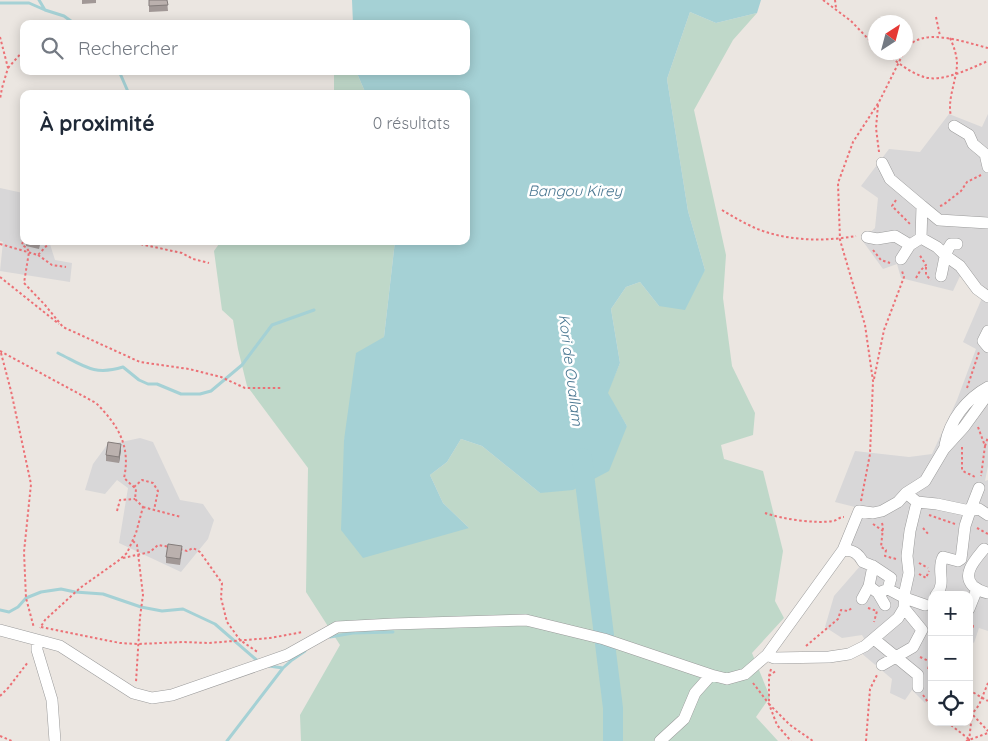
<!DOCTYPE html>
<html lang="fr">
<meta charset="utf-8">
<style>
:root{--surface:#fff;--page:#f6f6f7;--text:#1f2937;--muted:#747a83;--line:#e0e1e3}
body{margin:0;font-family:Quicksand,sans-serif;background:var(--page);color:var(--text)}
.controls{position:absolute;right:15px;bottom:15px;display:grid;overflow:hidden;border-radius:10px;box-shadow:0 2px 12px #0003}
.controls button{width:45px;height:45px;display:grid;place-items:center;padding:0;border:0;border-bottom:1px solid var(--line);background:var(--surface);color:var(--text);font:25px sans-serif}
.compass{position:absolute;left:868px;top:15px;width:45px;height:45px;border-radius:50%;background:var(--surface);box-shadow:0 2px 12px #0003;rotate:36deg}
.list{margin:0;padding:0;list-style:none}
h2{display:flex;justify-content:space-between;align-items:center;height:65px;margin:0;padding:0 20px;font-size:21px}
h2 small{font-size:16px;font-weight:400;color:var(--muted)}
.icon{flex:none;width:28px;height:28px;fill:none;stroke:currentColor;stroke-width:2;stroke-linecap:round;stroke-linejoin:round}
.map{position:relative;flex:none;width:988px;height:741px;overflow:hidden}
.search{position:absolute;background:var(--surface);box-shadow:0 2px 12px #0003;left:20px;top:20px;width:450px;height:55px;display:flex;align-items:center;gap:12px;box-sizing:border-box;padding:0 18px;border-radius:10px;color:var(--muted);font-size:19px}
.panel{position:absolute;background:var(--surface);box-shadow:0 2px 12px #0003;left:20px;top:90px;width:450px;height:155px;border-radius:10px}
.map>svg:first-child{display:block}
</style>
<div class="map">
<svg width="988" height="741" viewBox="0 0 988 741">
<rect width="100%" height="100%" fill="#ebe6e1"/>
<path fill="#d8d7d8" d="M949,114l33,13 6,-13v352l-3,15 3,-1v151l-9,-3 -5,15 -5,-3v-45h-37v42l-3,3 3,4v49l-7,10 -13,-13 -7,10 -15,-7 2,-14 -38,-32 11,-7 -3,-5 -20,3 -17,-11 9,-31 27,-31 -22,-17 16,-41 -20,-5 20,-51 54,6 23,-3 25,-54 19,-51 -13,-7 19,-44 -21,-24 -8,17 -52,-13 -4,-14 -14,5 -21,-29 13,-12 3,-30 -17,-12 28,-37 31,3z
M0,188l23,5 -2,21 3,1v26h25l6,19 17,3 -2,19 -70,-11 3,-29 -3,-1z
M140,438l13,4 27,58 23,4 11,16 -6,19 -27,33 -62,-29 9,-55 -11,-8 -12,14 -20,-4 8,-26 14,-19z"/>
<path fill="#bfd8c9" d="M690,12l26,11 41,-10 -24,27 -39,70 32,145 -3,43 9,68 23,47 -2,22 -32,10 3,14 39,12 20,80 -8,50 9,17 -32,35 18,44 -14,20 22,24h-477l-1,-26 40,-70 -34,-53 2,-124 -61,-82 -9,-37 -5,-29 -11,-10 -8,-59 7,-10h174l-11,96 -40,103 125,88 -26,-25 -13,-28 17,-13 14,-23 21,7 58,47 87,-67 -20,-33 13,-30 -9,-54 15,-22 14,-5 19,24 46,-36 -17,-59 -21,-132z
M334,71h22l10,23h-32z"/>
<path fill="#a5d1d5" d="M352,0h409l-4,13 -41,10 -26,-11 -23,67 21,132 17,59 -20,40 -26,-4 -19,-24 -14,5 -15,22 9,54 -12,30 19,33 -18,45 -36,19 -33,3 -58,-47 -21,-7 -14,23 -17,13 13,28 26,25 -106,30 -22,-28 3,-90 12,-87 28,-16 11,-96h71v-147h-100l-10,-23h110v-47h-113z"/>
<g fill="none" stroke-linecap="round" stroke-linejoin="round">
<path stroke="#a5d1d5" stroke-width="3" d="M39,0l6,10 19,6 11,8
M0,3h29l16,7
M119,71l10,23
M58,353c26,13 36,23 65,14l16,13 9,4h9l24,10h19l11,-3 31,-26 30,-40 42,-15
M0,610l9,2 9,-5 8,-9 15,-6 20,-3 14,3 28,2 38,13 21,4 21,-2 32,15 44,38
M330,637l23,-4 40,-1
M269,666l14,2
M227,741l56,-73 9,-8 13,-9"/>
<path stroke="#a5d1d5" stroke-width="20" d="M582,458l31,250v33"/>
<defs>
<path id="minor" d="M954,126l15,9 4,9 12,10 3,13
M882,163l8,16 32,27 -1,32
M922,206l17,14 49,3
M867,237l10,2 18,-3 15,9
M901,259l9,-14 11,-7 16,9 9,9 14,10 17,23 11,8
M941,276c3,-11 3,-23 10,-32h6
M988,331l-5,10 5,6
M945,445c5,-25 21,-46 43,-58
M917,502l20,2 33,7 -5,15 -4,33 -3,2 -15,-4c-7,13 4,26 -7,38
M970,511l9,-23
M970,511l9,-2 9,6
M984,549c-8,10 -23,25 -11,37 5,4 9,6 15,7
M843,550c10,0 15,3 20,12l10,4
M869,586l4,-20 18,12 -3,11
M878,593l7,12
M862,599l7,-13 9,7 10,-4 17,9 20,7
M969,609l8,-20
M0,630l60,16 73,47 19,5 20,-3 115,-40 50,-28 56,-3 133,-4 78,19 107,36 16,4 18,-5 22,-19 76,-105 16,-39 14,2 9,-2 16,-9 8,-9 19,-12 19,-32 20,-22 24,-33
M874,639l44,36v12
M37,640v10l15,50 3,41
M767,655l7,3 55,-1 20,-3 16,-8 33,-28 6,-10 1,-17 4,-18 -2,-17 3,-25 7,-29 -11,-9
M882,665l31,-18 9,-17 -18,-22
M660,741l24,-22 11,-26 16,-18"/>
</defs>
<use href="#minor" stroke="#9b9b9b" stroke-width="12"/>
<path stroke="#ec7176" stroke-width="2" stroke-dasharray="2.5 2.5" stroke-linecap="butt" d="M823,0l28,21 25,26
M835,0l1,8
M936,17l4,19
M46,24l1,-1
M0,37l8,31 -6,20 -2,11
M950,38c4,9 7,17 7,27 -1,17 -10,35 -6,51
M906,50c14,-25 61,-7 82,-2
M884,52c12,9 26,21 40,25 18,6 47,-9 64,-16
M8,68l16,-18
M878,105l-2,23 3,24
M896,200l-4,6 19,19
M940,206l3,-1 18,-14 6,-9 14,-7
M722,210c10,6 20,12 31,17 31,14 69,15 103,9
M24,237l-2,8 5,3 2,4 -5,31 21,22 18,22 77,35 49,7 32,8 24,11h37
M126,241l56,12 11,6 16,4
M0,244l38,11 13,-14
M873,250l8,10 9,3
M38,255l14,10 14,2
M926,267v8l5,5
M0,277l59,47
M916,278l4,-7 6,-6 -7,-11
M0,351l96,52c22,22 35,43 28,75l12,11 -1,10 8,8 -7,26 -9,20 -9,8 -38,27 -35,32 -5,8
M1,353l10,38 20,93 -7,68 2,46 8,30
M874,379l10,-49 20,-53 -2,-6
M967,388l12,-36
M978,427l7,19 -4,30
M985,446l3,-9
M962,447v23c4,4 10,4 14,8
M134,487l8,-7 11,3 5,8 -4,19
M861,501l9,-47 3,-73 -8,-56 -25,-85 -2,-57 15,-41 26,-40 25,-50
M143,507l38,10
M117,511l3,-11 15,-1
M765,513c17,6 51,11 68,8 5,-1 6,-4 11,-4
M929,515l26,9
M882,523l1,4 -2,20 5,3 -1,6 11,3
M873,524l10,7
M923,528l6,7
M977,528l11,6
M133,541l4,4 6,50 -3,22 -4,65
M180,549l7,2 6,-3 7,4 22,31 -1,15 6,24 13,18 19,13
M123,558l27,-6 8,-7 12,2
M919,563l9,5
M919,574l7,4 3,-7
M868,608l9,3 -3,11
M969,622l4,4 -2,7
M41,627l79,16 18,1 45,-2 26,1 61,-5 33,-6
M806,646l32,-27 3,-9 7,1 5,-4
M920,657l11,5
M771,669l-2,7v28l21,21 23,16
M928,669l4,-12
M769,676l8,-6
M753,683l16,21 8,21 14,16
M969,690l19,11
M923,695l9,13
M0,696l9,-9 19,-25
M969,701l3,13 16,17
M947,722l23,18
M0,736l12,5
M866,741l4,-52 7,-14
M966,741l22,-8
M969,741l3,-27 7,-9 9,-22"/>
<use href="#minor" stroke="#fff" stroke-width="11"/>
</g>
<path fill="#a19896" d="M82,0h14v3l-14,1z
M149,0h18l1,11 -19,1z
M26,241h15l-2,8 -13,-3z
M121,450l-2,13 -13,-2v-6z
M182,552l-2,13 -14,-2v-6z"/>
<path fill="#837c7a" d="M121,444v6l-2,13v-6z"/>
<path fill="#bbb1ae" stroke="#837c7a" d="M149,0h18l1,5 -19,1z
M108,442l13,2 -2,13 -13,-2z
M168,544l14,2 -2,13 -14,-2z"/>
<g text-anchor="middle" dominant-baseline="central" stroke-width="5" stroke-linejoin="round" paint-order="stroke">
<g font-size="15" font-style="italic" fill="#4b7892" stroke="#fff">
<text x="575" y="190">Bangou Kirey</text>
<text transform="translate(571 370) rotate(83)">Kori de Ouallam</text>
</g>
</g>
</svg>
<div class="controls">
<button>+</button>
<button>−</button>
<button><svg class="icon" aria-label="locate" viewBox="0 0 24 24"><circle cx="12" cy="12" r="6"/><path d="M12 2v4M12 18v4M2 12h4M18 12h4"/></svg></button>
</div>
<svg class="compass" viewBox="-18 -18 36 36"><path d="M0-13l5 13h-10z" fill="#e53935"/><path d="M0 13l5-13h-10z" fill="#747a83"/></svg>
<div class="search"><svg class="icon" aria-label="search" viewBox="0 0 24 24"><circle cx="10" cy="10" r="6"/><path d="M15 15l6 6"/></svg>Rechercher</div>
<section class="panel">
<h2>À proximité<small>0 résultats</small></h2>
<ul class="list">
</ul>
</section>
</div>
